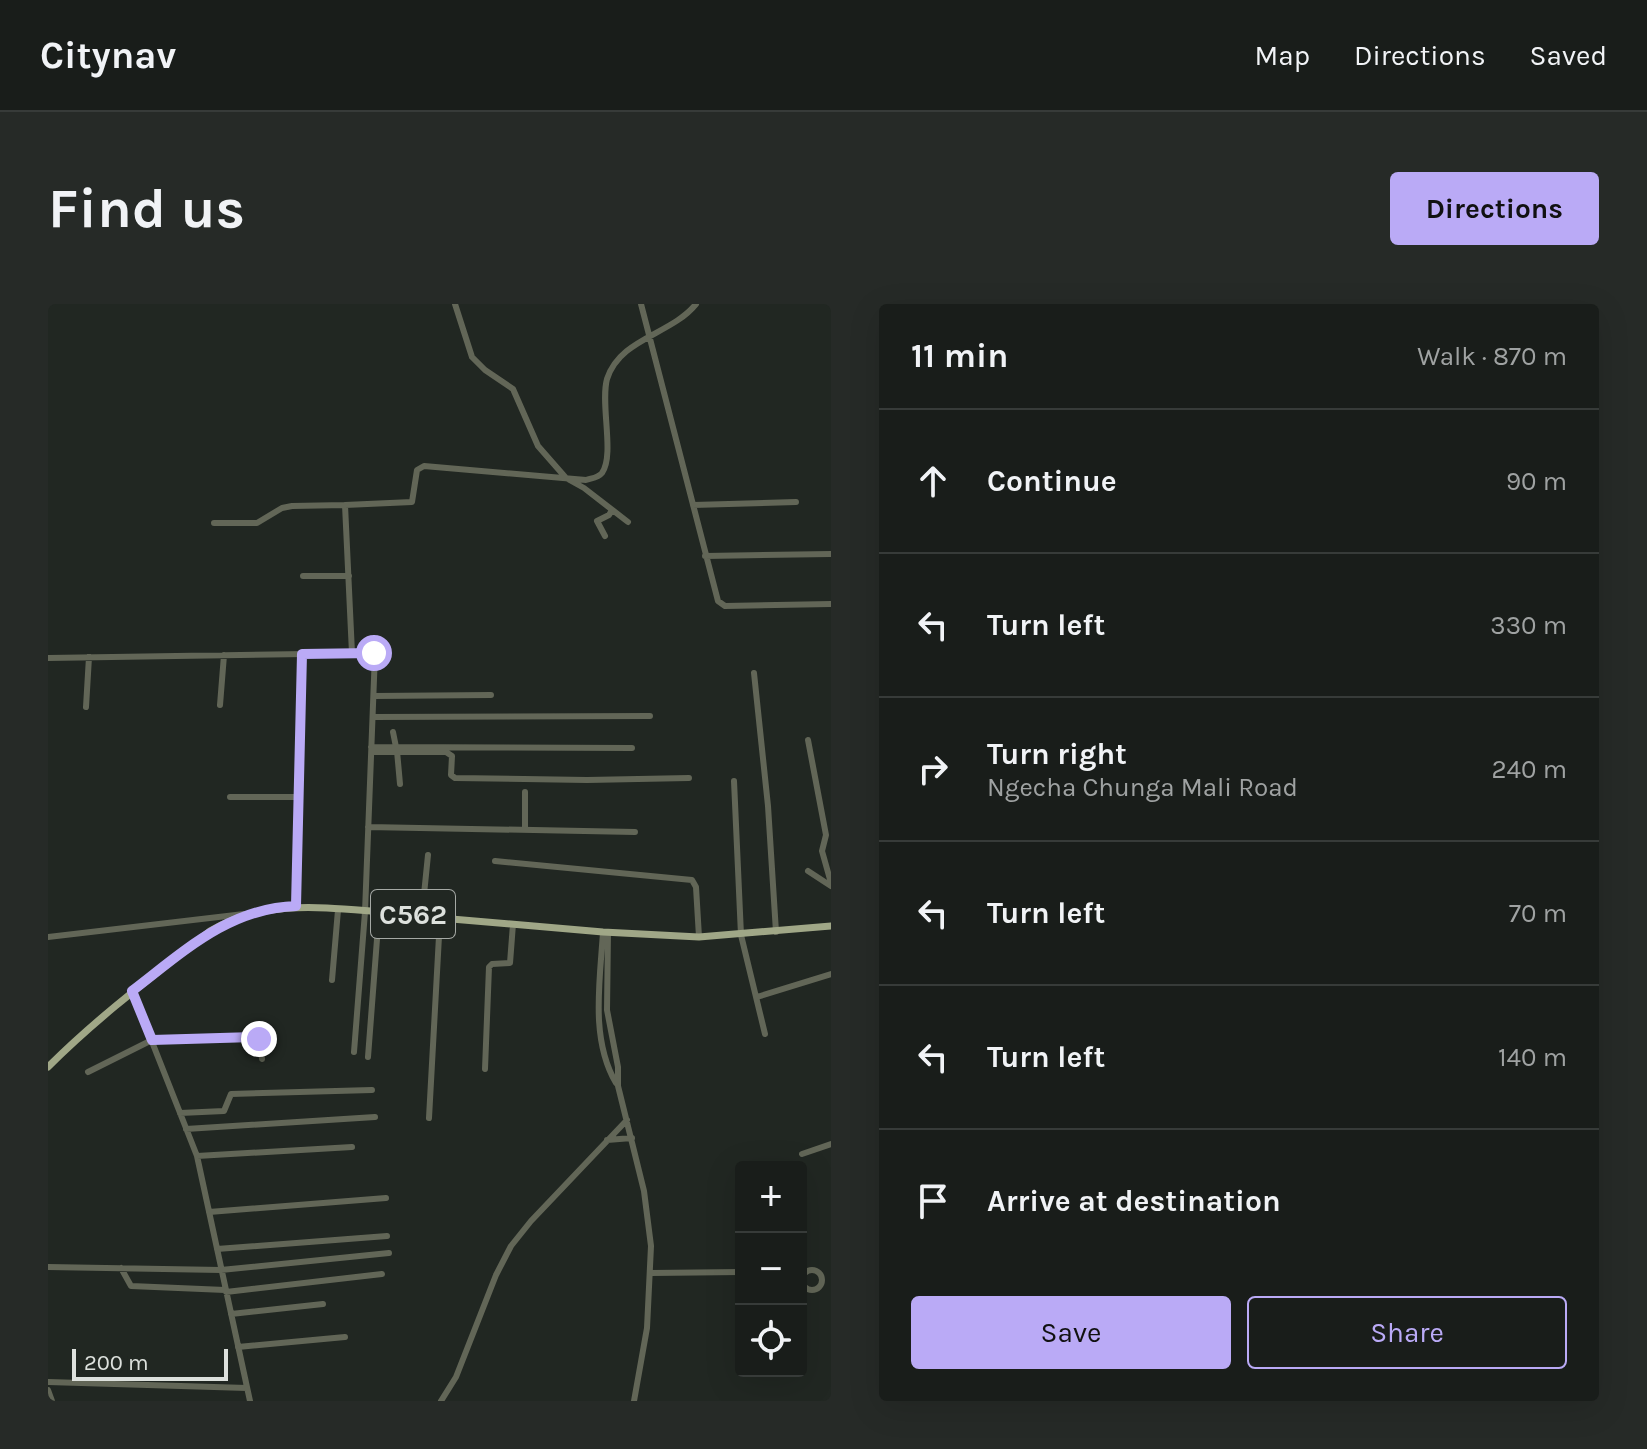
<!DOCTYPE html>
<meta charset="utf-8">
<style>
:root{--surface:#191d1a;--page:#262a27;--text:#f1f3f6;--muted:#9fa2a2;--line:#373b39;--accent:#baaaf6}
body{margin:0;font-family:Karla,sans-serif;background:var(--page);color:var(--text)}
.controls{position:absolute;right:24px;bottom:24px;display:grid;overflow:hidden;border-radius:8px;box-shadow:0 8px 32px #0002}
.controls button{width:72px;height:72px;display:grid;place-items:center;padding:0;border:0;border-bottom:2px solid var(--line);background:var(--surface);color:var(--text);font:40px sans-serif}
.scale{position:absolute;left:24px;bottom:20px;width:156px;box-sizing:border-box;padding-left:8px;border:4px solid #dde1dd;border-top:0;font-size:22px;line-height:28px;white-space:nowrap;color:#dde1dd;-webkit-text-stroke:6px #212722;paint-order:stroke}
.stop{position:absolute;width:24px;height:24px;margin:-18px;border:6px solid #baaaf6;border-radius:50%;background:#fff}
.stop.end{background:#baaaf6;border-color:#fff;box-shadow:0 2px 8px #0008}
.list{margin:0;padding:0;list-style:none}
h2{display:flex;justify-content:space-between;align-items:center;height:104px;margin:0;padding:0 32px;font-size:34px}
h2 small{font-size:26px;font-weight:400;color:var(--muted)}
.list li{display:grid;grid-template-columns:52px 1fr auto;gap:24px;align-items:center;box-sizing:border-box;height:144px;padding:0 32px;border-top:2px solid var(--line)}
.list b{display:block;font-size:30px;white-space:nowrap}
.list p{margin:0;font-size:26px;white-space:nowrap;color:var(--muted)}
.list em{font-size:26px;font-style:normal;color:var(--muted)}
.actions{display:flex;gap:16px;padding:24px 32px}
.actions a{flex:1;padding:18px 0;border:2px solid var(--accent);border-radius:8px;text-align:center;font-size:28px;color:var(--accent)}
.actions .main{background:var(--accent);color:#111}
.icon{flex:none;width:44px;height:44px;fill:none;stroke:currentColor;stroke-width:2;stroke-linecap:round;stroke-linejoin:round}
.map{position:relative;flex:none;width:783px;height:1097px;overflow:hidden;border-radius:8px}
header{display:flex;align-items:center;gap:48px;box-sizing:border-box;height:112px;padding:0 40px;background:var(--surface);border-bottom:2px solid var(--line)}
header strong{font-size:38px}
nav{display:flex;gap:44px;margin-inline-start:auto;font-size:28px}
.intro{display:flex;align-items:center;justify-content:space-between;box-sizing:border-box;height:192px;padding:0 48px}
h1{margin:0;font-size:56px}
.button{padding:20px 36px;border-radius:8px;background:var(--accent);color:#111;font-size:28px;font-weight:700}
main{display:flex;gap:48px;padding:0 48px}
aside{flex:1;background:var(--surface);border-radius:8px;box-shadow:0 8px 32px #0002}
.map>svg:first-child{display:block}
</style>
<header>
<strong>Citynav</strong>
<nav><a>Map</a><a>Directions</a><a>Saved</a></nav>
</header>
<div class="intro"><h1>Find us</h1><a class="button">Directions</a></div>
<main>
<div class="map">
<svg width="783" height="1097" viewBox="0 0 783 1097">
<rect width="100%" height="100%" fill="#212722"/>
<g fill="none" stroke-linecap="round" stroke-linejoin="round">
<path stroke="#626657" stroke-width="6" d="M407,0l17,53 13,13 28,19 25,57 28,32 18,10 44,34
M593,0l77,297 7,5 106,-2
M645,201l103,-3
M166,219h43l25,-15 10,-2 53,-1
M557,232l-8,-15 12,-6 3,-5
M657,252l126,-2
M255,272h46
M304,349l-7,-148 67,-3 5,-32 7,-4 162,14c6,-2 12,-2 16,-7 13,-18 -2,-69 5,-94 13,-41 64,-44 89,-75
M0,354l327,-5 -10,259 -11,140
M706,369l14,133 8,126
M326,392l117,-1
M172,401l4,-50
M38,403l3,-50
M325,413l277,-1
M345,428l3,15
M760,436l18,95 -4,16 9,32
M323,443l261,1
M349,447l3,33
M324,448h74l6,4 -1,19 4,3 132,2 102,-2
M686,477l7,154 24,99
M477,488v38
M182,493h68
M320,523l267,5
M447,557l197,19 4,7 3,50
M760,567l23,15
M248,602l6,-252
M374,610l6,-59
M555,628c-3,49 -13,107 13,151
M560,628l-1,78 11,57v19l26,105 7,55 -4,82 -13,73
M0,633l196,-23
M284,676l6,-70
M84,687l65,165 53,245
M709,693l74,-23
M320,753l11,-144
M437,765l4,-102 3,-3 18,-1 3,-39
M40,768l64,-32 105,-2 3,4 2,17
M132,809l44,-2 7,-17 141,-4
M381,814l11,-200
M138,825l189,-12
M559,836l25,-2
M754,850l29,-10
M149,852l155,-9
M161,908l177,-14
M169,945l170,-13
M0,963l173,3 168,-17
M73,964l10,18 94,4
M754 976a10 10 0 1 1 20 0a10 10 0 1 1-20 0Z
M603,969l90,-1
M178,988l156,-18
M183,1010l92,-10
M190,1043l107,-10
M0,1078l199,6
M0,1086l4,11
M393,1097l15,-24 40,-102 15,-29 20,-25 96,-101"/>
<path stroke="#a0a787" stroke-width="7" d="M0,763c50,-50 106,-92 162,-136 65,-39 140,-18 212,-17l18,4 163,14 96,5 132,-11"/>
</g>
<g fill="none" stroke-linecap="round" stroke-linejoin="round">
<path stroke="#baaaf6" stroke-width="10" d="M211,735l-5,-2 -102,3 -20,-49c51,-39 97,-83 164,-85l6,-252 72,-1"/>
</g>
<g text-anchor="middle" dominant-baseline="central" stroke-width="7" stroke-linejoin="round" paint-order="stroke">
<rect fill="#212722" stroke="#a5a9a5" stroke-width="2" x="323" y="586" width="84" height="48" rx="6"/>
<g font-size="28" font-weight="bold" fill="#dde1dd">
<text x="365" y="610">C562</text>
</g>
</g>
</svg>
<div class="controls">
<button>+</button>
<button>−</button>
<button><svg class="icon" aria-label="locate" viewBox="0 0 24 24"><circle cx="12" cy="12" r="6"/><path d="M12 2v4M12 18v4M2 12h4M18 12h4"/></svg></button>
</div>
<div class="scale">200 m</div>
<div class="stop" style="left:326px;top:349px"></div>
<div class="stop end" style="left:211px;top:735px"></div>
</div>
<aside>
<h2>11 min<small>Walk · 870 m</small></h2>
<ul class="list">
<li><svg class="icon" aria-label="ahead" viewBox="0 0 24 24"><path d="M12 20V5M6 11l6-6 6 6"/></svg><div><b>Continue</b></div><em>90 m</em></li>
<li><svg class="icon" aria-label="left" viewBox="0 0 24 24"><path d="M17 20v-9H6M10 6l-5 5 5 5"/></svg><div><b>Turn left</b></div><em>330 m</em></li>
<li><svg class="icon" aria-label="right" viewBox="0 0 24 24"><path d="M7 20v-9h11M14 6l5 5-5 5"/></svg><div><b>Turn right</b><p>Ngecha Chunga Mali Road</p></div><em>240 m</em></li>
<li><svg class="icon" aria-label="left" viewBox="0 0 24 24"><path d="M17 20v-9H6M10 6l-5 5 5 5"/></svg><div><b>Turn left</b></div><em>70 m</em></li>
<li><svg class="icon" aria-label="left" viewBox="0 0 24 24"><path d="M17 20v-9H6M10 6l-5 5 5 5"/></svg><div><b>Turn left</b></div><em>140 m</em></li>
<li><svg class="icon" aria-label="arrive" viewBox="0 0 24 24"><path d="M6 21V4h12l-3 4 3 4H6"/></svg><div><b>Arrive at destination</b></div></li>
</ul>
<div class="actions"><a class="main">Save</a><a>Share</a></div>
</aside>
</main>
